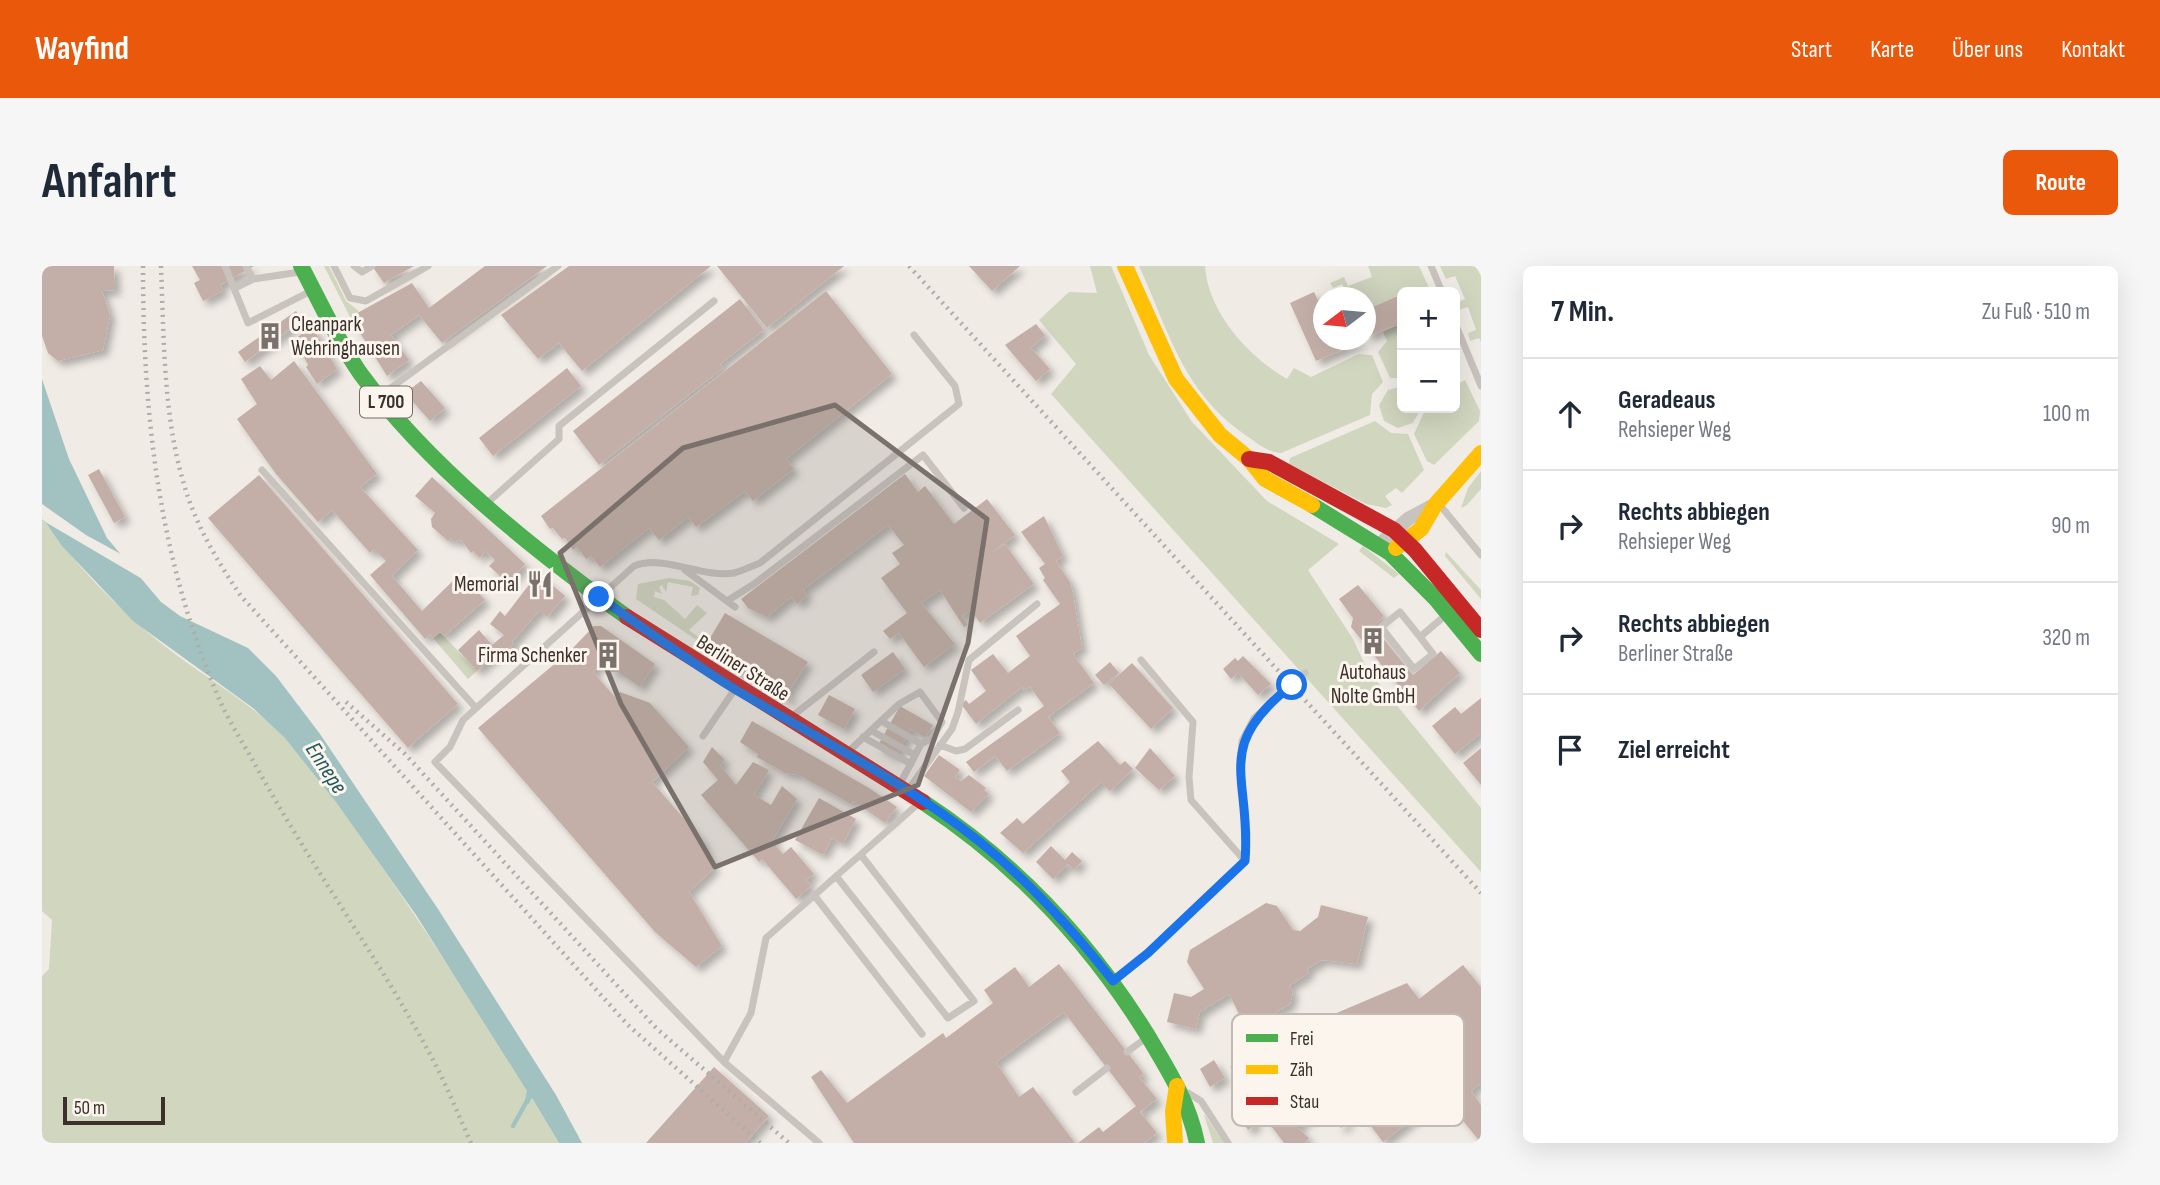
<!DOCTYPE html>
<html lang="de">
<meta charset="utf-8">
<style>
:root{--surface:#fff;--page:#f6f6f7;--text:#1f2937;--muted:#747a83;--line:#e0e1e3;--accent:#ea580c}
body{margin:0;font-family:"Sofia Sans Condensed",sans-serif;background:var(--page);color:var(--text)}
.controls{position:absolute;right:21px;top:21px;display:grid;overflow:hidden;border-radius:10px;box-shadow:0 7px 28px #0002}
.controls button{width:63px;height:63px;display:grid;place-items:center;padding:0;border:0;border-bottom:2px solid var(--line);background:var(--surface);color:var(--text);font:35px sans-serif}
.compass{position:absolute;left:1271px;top:21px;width:63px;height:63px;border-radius:50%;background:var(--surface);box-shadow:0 7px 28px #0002;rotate:254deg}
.scale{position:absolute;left:21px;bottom:18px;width:102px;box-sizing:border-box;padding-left:7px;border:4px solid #3b302b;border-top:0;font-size:19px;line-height:24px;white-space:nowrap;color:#3b302b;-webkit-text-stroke:5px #fbf5ee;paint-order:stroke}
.stop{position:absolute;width:21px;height:21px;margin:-16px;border:5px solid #1a73e8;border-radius:50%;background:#fff}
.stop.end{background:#1a73e8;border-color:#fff;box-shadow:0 2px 7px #0008}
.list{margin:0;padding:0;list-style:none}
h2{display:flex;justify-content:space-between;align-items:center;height:91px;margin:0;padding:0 28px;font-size:30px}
h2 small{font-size:23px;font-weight:400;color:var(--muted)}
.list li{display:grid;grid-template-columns:46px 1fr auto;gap:21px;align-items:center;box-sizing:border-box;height:112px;padding:0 28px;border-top:2px solid var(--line)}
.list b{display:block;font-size:26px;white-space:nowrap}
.list p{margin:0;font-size:23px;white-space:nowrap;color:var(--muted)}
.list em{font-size:23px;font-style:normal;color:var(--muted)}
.icon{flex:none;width:38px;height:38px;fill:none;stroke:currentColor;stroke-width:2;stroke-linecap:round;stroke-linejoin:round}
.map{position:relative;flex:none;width:1439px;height:877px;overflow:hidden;border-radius:10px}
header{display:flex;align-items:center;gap:42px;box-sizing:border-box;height:98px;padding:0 35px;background:var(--accent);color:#fff}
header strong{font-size:33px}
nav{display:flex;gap:38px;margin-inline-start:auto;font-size:24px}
.intro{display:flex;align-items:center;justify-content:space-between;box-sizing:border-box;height:168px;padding:0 42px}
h1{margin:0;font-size:49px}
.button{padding:18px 32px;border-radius:10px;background:var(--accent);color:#fff;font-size:24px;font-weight:700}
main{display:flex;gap:42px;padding:0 42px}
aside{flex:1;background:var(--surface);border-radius:10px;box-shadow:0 7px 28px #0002}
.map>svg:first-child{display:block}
</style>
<header>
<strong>Wayfind</strong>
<nav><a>Start</a><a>Karte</a><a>Über uns</a><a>Kontakt</a></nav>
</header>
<div class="intro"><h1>Anfahrt</h1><a class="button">Route</a></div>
<main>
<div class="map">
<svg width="1439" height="877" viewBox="0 0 1439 877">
<defs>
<filter id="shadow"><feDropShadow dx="5.5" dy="5.5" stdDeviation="3.5" flood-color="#0004"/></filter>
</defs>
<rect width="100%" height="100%" fill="#f0ebe5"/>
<path fill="#d1d6bf" d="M282,0h5l17,35 13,10 -9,6z
M1048,0h21l38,89 43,67 75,79 72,43 -31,26 45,69 14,30 114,139v64l-430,-478 25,-30 -37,-44 30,-28 28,1z
M1097,0h66c3,47 44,91 82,113l7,-11 17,9 48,-23 13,1 11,27 -11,12 -2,21 -89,38c-15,-1 -25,-11 -37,-19 -62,-44 -75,-103 -105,-168z
M1326,0h51l12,26h-17l-2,-3 -46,21v-12l-18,-1 -6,-13 -9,4 -3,-5 14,-6 4,9 24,-9z
M1398,0h35l6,10v66l-2,-4 -9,3 -2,-8 8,-3 -8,-23 -9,3 -3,-7 9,-4 -10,-23 -9,3z
M1360,57v55h-12l-12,-26 9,-11 -4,-9z
M1423,114l15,31 -1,10 -45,44 -7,-4 -13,-27 12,-26h29v-23z
M1360,120v22h19l-8,15 -15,5 -14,-7 -5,-16 9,-15z
M1333,155l16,12 17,1 16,36 -22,23 -6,-5 -11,8 7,9 -6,3 -20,-4 -77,-40 1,-6z
M1439,205v18l-14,16 -6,3 7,-20z
M0,251c33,48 74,90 120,127 40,32 86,56 122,93 33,34 60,76 87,114 55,79 106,159 157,241l-3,8 3,5 4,-7 27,45h-517v-167l7,-7 3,-49 -10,-9z
M1321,280l36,28 -5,4 -35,-27z
M1404,286l35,38v9l-36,-43z
M627,312l21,3 10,7 -2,7 -7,1 2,-9 -25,-5 -2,10 -4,-7 -3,2 3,7 -7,-3 -1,6 10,3 21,19 12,-14 10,8 -18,17 13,10 -1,3 -65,-44 2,-15z
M398,366l37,39 -9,8 -35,-41z
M1162,849h1l19,28h-11z"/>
<path fill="#a1c2c1" d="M0,113l27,80 38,79 54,64 19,14 68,32 28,28 44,58 118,175 118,186 26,48h-23l-27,-45 -4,7 -3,-5 2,-9 -111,-176 -80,-113 -51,-64 -32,-30 -120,-87 -71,-75 -20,-29z"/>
<path fill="#f0ebe5" d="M0,238l44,31 44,24 14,21 -97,-57 -5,-4z"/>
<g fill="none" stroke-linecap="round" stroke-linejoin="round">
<path stroke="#a1c2c1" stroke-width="4.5" d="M471,860l15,-27"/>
</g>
<path fill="#c3afa7" filter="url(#shadow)" d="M0,0h72l1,24 -13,1 8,24 -7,35 -45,11 -10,-8 -6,-17z
M150,0h62l-34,19 3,6 -20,10 -9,-18 6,-3z
M330,0h42l-30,17z
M443,0h62l-105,77 -23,-28 -28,20 18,25 -22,16 -37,-59 62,-34 17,25z
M527,0h142l-129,105 -23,-28 -21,16 -37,-44z
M675,0h127l-77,62z
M927,0h51l-28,25z
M784,25l66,83 -106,85 8,10 -41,32 -8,-10 -49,36 -8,-10 -29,23 -10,-12 -49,39 -9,-11 -5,3 -9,-12 -4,3 -8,-12 -3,1 -9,-11 -3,1 -9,-13z
M1272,26l10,21v27h42l-50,21 -26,-58z
M1360,28v29l-36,14v-27z
M698,33l24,31 -44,34 3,4 -124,97 -26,-34z
M254,45l6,9 -57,42 -7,-10z
M994,58l9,11 -14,13 19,21 -14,12 -31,-36z
M270,60l25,43 -20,15 -11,-17 2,-2 -6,-12 -3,1 -5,-8 3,-2 -2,-5z
M252,95l83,113 -17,13 58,63 -26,26 30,35 39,-38 24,27 -41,36 -4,-4 -7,6 -3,-4 -5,5 -55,-64 16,-14 -12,-12 -4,4 -38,-43 -14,12 -42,-48 -39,-55 20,-15 -16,-25 19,-13 11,14z
M525,102l14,18 -88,70 -14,-18z
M379,115l24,27 -15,13 -25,-28z
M57,203l26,48 -11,6 -26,-48z
M863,208l13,18 7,-6 29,38 33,-25 28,36 -24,18 14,-9 29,40 -54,39 -9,-13 -9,6 6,9 -4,2 -24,-37 -19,13 34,41 -31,23 -25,-34 -9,6 -7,-8 24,-18 -26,-35 19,-14 -8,-11 12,-8 -16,-20 -85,65 4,6 -10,8 -6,-7 -24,20 -19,-9 -7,-9z
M217,209l199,229 -50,44 -200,-230z
M390,211l93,87 -17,19 -19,-17 6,-6 -10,-9 -5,7 -7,-7 -2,2 -10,-13 -6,2 -4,-4 -3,3 -16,-14 -1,-8 4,-6 -20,-17z
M1002,250l19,40 -7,5 14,21 3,12 9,54 -9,6 21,29 -46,34 12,16 -53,38 -12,-15 -21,16 -8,-10 78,-56 -14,-19 -6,3 -2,-3 -46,37 -15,-20 5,-4 3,4 17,-13 -15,-21 22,-16 15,19 22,-17 -14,-20 44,-32 -17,-24 2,-2 -6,-10 6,-4 -24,-32z
M496,307l27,23 -18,21 -7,-7 -28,32 2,2 -12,11 -3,-3 -22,19 -19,-21 21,-20 13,15 12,-10 -14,-11 10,-13 5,5z
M1316,319l26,31 -11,10 40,49 28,-24 19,22 -41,38 -68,-84 2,-9 -14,-19z
M683,347l83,49 -21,32 5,2 -3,4 -86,-50z
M552,360h7l54,38 -15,23 -22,-15h-7v-9l-5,-3 -13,12 23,26 4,-6 30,11 39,44 -37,35 50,57 12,29 -25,24 33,54 -26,21 -41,-35 -177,-204 92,-77z
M851,386l12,17 -32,23 -12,-17z
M1201,390l28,28 -13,11 -20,-22 -7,6 -8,-10 12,-11 3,3z
M1068,396l9,11 -15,12 -9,-10z
M1090,397l41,45 -22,21 -42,-45z
M787,429l26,14 -11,20 -26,-14z
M1439,432v35l-26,21 -23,-28 23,-19 6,7z
M858,440l33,19 -8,13 -14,-9 -16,28 -18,-10z
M710,455l117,67 28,19 -12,16 -32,-22 -2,3 -52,-29 -14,-2 -28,-16 1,-3 -18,-12z
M1056,475l22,24 5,-4 8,8 -23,22 -9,-9 -78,71 -23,-20 17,-15 6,6 47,-42 -9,-11z
M670,481l13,13 -5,5 16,20 17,-23 16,8 -15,25 17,10 11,-19 15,13 -25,42 11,13 8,-7 23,27 -8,6 5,6 -15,13 -34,-40 -3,3 -58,-67 17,-15 -15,-18z
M1108,482l25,28 -16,14 -24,-22z
M1439,482v37l-18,-22z
M897,489l21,15 -5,7 6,4 8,-6 17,13 -2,2 5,4 -18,18 -47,-36z
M777,532l37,21 -13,25 -11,-6 -9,17 -28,-15z
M1009,580l14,14 7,-8 10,9 -8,9 -6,-6 -15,15 -17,-17z
M1224,637l11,3 16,24 7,1 18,-14 3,-12 47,12 -11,47 -35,-4 -15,9 2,4 -20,13 4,6 -3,12 -35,21 -12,-3 -14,-28 -29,18 -4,17 -29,-7 7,-29 17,4 13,-8 -17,-27 3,-12z
M1017,698l85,110 -5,3 18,22 -17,13 17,21 -13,10h-66l21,-16 4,5 33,-26 -72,-94 -68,50 23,35 14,-10 42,56h-221l-43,-66 10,-7 26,33 96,-70 3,5 47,-35 -9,-13 31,-23 14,20z
M1421,699l18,22v96l-10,8 10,14v38l-38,-47 -60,46 -58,-76 -14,-29 14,-19 82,-35 12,16z
M1202,790l4,5 -13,12 -5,-6z
M1172,794l11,18 -15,9 -10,-18z
M672,801l55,49 -24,27h-99z
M1250,826l4,5 8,-5 14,20 -21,15 12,11 -4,5h-21l-22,-29z
M1209,849l6,9 -9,6 -6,-9z
M1304,851l3,5 -8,6 -4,-4z"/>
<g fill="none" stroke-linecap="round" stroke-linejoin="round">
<path stroke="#c9c3be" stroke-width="7" d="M183,0l23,57 63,-32
M204,0l7,13
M292,0l16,32 16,3 62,-35
M312,0l8,6 10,-6
M1389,0l11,26
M195,21l16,-8 47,-7
M1413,57l26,63
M339,129l177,-129
M220,204l214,238
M444,238l73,-65v-13l155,-125
M1397,238l42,51
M643,304l50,37
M685,335l27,-17 169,-129 41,53
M1378,371l13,17 -19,15 -33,-42 19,-15 20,25 27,-23
M1099,394l52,62 -4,55 2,23 54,61
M749,451l83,-65
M841,456l38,22
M830,465l43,24
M661,470l32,-47
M821,471l48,27
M898,479l16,6 9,-2 53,-39
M808,484l49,-46 21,-12 22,30 -10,16 -11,6 -21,40
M866,524l44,-61 6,-17 11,-52 68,-56
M794,610l112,142 26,-17 -113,-146
M772,629l108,139
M1071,714l35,-27 97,-92 2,-28 -7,-64 2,-28 12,-23 51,-45
M1085,786l19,-14
M682,796l-289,-300 15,-15 13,-27 171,-154c30,-12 67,12 100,7 8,-2 18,-7 26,-10l199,-159 -4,-18 -41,-51
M1034,826l31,-24
M1146,827l13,8 27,42
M777,877l-95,-81 27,-49 15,-75 153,-135"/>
<path stroke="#c9c3be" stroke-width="14" d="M1337,279l29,-26 26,-14"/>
<path stroke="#4caf50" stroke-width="16" d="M259,0c19,36 36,74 59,107 68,93 174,177 267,244
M1270,239l78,48 45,45 46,56
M881,536c93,61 167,140 225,234 21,35 41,67 49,107"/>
<path stroke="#ffc107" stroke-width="16" d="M1083,0l51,113 44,56 29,24 16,20 47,26
M1354,282l25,-19 14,-24 46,-52
M1133,877l-2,-32 4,-25"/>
<path stroke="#c62828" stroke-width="16" d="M1207,193l20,3 125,68 21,20 66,80
M585,351l296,185"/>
<path stroke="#b1aca8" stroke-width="4.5" stroke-dasharray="2 5" stroke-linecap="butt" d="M101,0c0,152 16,294 77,435 10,22 24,44 36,65 54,99 122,191 175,290 15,28 27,58 40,87
M119,0c3,71 2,146 22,215 11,41 34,80 58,115l387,429 132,118
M867,0l572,627
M304,436l59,52 251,274 133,115"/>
</g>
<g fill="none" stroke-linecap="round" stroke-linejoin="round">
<path stroke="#1a73e8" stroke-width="9" d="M557,331c45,32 90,64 137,93 83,49 169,92 244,152 51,41 93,88 133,139l35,-28 97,-92c7,-84 -34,-113 47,-176"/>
</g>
<path fill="#7a716c" fill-opacity="0.2" stroke="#7a716c" stroke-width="5" stroke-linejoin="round" d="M793,139l152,114 -19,124 -50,142 -203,82 -94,-163 -61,-151 123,-105z"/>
<defs>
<symbol id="building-bare" viewBox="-9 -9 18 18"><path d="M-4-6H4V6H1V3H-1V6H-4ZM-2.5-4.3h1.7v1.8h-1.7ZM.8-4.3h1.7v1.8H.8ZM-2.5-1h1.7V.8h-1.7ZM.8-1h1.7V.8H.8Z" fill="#7a716c" stroke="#fbf5ee" stroke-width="2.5" paint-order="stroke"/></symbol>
<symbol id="restaurant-bare" viewBox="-9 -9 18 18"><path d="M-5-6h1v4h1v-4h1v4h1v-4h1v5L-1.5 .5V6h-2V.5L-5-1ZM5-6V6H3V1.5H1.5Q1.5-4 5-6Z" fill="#7a716c" stroke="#fbf5ee" stroke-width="2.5" paint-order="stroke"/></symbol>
</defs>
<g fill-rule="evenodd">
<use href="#building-bare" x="209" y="51" width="38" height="38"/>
<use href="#restaurant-bare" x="479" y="299" width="38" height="38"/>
<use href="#building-bare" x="1312" y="356" width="38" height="38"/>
<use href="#building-bare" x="547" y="370" width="38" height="38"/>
</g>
<g text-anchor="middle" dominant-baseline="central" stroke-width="6" stroke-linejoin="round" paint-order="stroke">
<rect fill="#fbf5ee" stroke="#756b66" stroke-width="2" x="318" y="120.5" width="52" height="31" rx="5"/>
<g font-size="19" font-weight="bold" fill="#3b302b">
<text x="344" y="136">L 700</text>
</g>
<g font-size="21" fill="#3b302b" stroke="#fbf5ee" text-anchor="end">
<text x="249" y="58" text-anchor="start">Cleanpark<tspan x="249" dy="24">Wehringhausen</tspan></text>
<text x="477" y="318">Memorial</text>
<text x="545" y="389">Firma Schenker</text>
<text x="1331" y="406" text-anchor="middle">Autohaus<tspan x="1331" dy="24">Nolte GmbH</tspan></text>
</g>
<g font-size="21" fill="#3b302b" stroke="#fbf5ee">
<text transform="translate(701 402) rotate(32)">Berliner Straße</text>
</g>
<g font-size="23" font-style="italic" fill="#1f5a5e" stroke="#fbf5ee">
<text transform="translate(284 502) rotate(57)">Ennepe</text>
</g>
</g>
<rect x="1190" y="748" width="232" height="112" rx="10" fill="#fbf5ee" stroke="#c1bab4" stroke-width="2"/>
<rect x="1204" y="768" width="32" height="8" fill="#4caf50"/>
<rect x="1204" y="799" width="32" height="9" fill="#ffc107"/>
<rect x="1204" y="831" width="32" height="8" fill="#c62828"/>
<g font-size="19" fill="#3b302b">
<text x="1248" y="779">Frei</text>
<text x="1248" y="810">Zäh</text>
<text x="1248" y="842">Stau</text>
</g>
</svg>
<div class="controls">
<button>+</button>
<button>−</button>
</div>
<svg class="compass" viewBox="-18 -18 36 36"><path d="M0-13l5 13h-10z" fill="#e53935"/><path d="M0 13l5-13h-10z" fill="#747a83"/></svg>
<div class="scale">50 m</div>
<div class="stop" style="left:1250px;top:419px"></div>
<div class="stop end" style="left:557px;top:331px"></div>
</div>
<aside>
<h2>7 Min.<small>Zu Fuß · 510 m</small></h2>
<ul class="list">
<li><svg class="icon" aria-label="ahead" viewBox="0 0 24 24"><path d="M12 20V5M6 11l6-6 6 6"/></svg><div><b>Geradeaus</b><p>Rehsieper Weg</p></div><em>100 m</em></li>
<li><svg class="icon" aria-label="right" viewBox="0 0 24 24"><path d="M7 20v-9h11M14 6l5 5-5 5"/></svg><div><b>Rechts abbiegen</b><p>Rehsieper Weg</p></div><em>90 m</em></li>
<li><svg class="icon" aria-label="right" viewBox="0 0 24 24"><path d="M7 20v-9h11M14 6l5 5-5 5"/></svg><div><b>Rechts abbiegen</b><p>Berliner Straße</p></div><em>320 m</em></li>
<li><svg class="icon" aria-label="arrive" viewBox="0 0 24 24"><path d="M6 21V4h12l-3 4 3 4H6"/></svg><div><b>Ziel erreicht</b></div></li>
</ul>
</aside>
</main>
